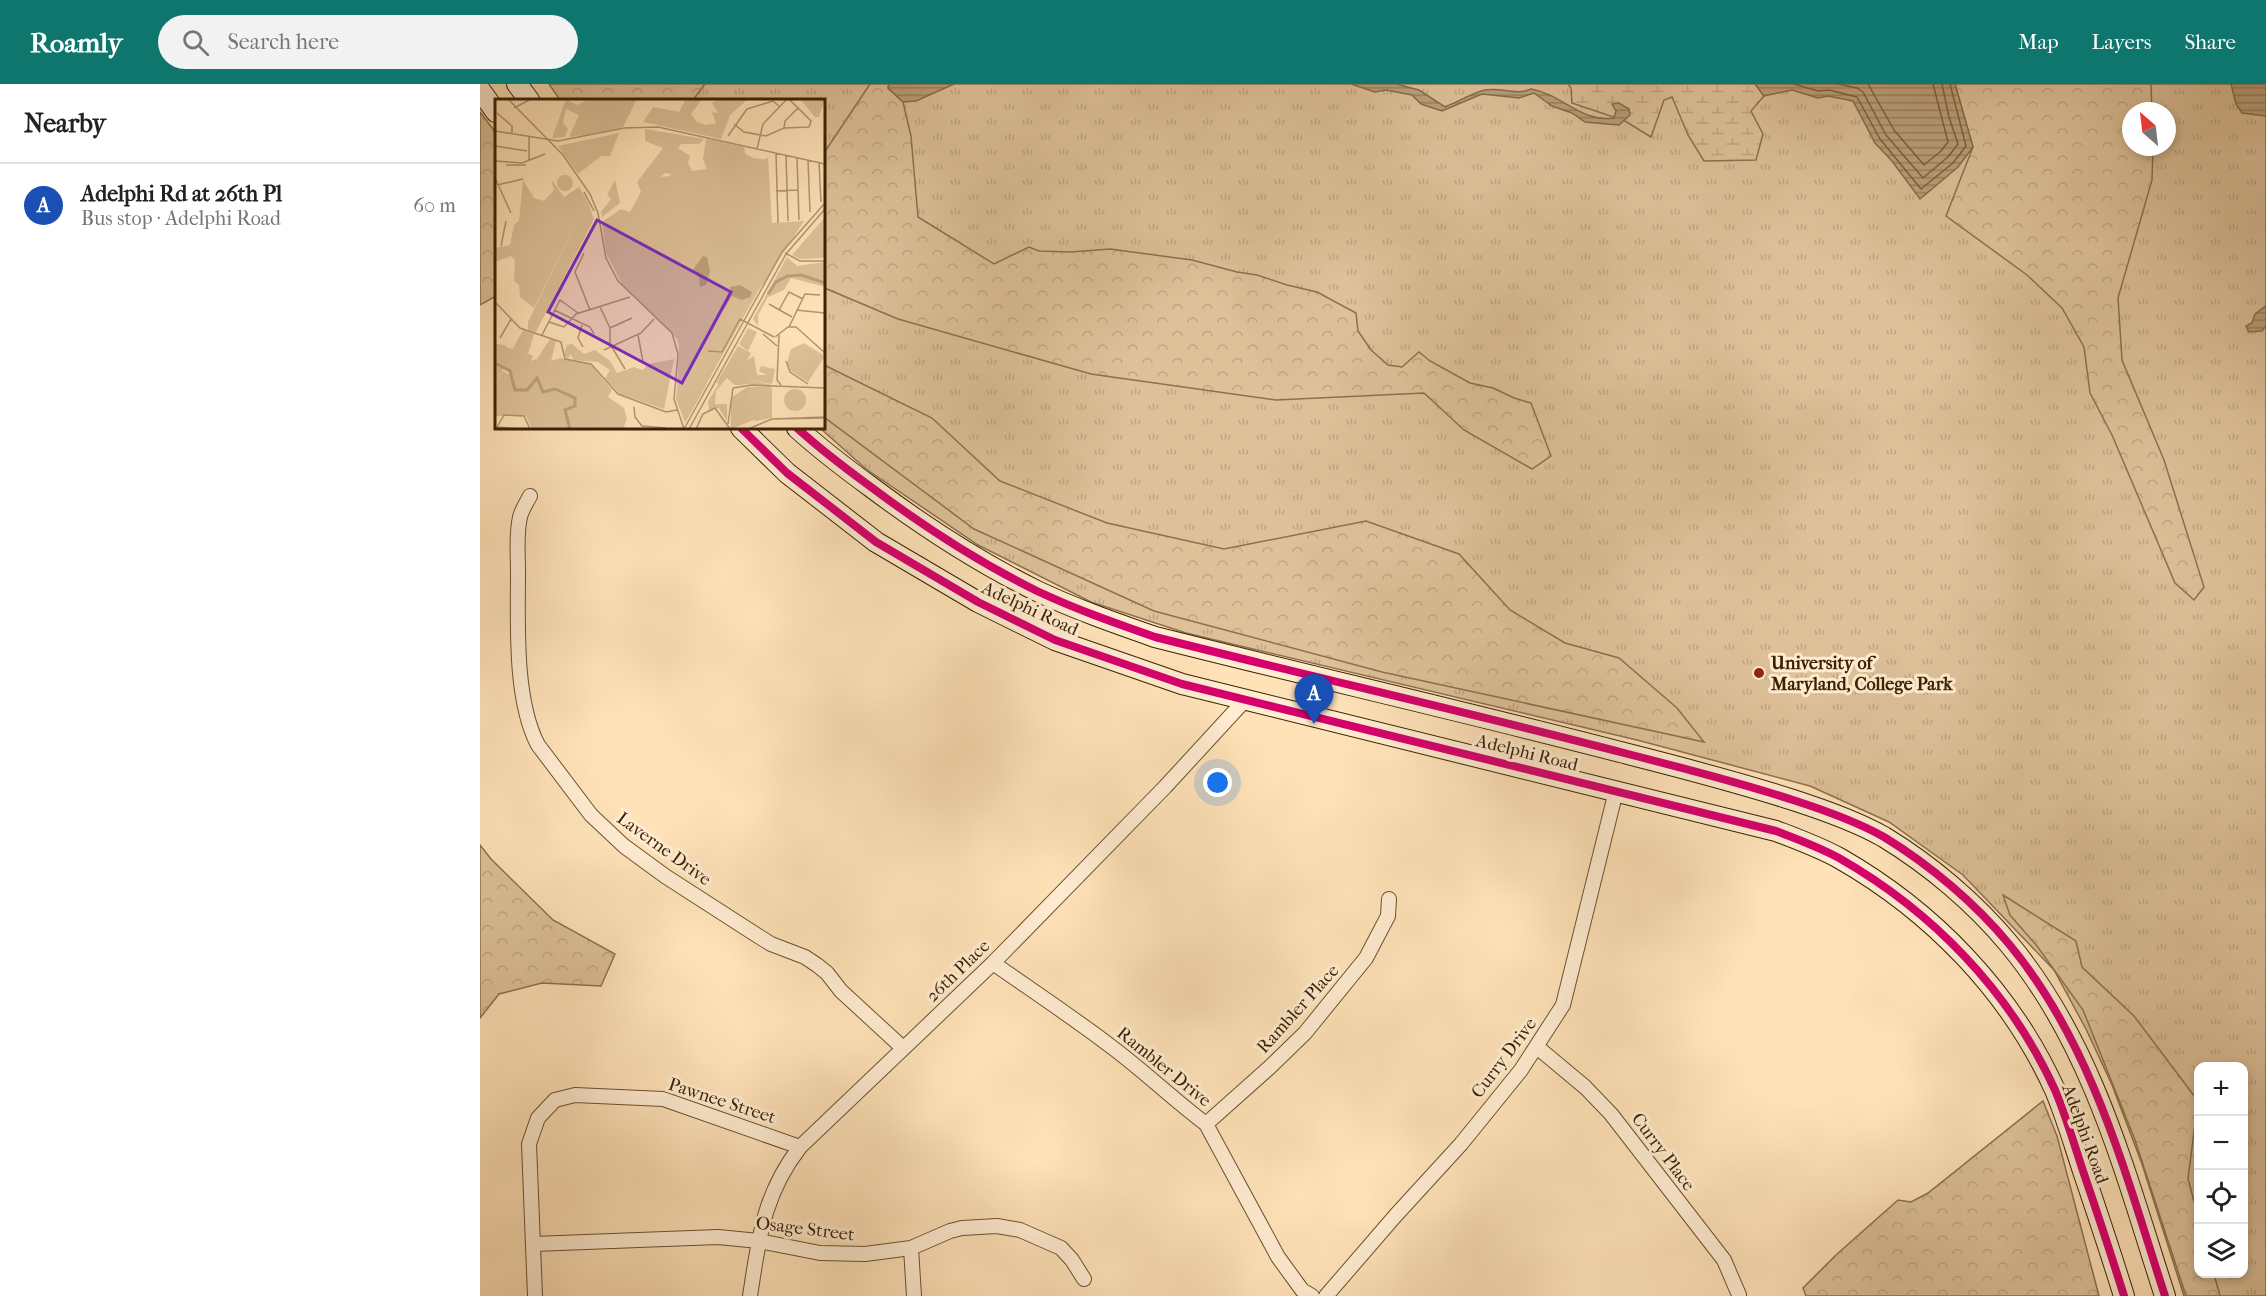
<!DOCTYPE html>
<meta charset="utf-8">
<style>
:root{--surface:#fff;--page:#f2f2f2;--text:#222;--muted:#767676;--line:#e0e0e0;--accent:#0f766e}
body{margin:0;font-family:"IM FELL French Canon",serif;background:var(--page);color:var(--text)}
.controls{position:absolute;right:18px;bottom:18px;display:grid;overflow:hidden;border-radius:12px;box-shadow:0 3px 9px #0003}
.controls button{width:54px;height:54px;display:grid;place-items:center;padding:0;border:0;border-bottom:2px solid var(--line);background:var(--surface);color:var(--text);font:30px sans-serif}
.compass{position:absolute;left:1642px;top:18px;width:54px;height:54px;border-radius:50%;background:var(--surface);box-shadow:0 3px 9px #0003;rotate:332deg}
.you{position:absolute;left:738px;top:699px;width:21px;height:21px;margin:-15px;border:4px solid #fff;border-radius:50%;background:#1a73e8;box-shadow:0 0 0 9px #1a73e833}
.badge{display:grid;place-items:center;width:39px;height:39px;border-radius:50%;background:var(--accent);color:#fff;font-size:20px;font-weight:700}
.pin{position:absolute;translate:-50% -50px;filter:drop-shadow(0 2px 3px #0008)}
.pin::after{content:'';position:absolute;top:32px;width:21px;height:18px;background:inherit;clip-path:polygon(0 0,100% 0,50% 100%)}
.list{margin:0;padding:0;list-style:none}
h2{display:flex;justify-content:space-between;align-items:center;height:78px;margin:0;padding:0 24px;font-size:26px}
h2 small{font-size:20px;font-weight:400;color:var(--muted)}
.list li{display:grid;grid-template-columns:39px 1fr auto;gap:18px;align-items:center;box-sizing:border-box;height:84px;padding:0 24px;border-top:2px solid var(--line)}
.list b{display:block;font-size:22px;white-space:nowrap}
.list p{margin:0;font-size:20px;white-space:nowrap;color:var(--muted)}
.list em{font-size:20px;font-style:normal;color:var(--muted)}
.icon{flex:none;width:33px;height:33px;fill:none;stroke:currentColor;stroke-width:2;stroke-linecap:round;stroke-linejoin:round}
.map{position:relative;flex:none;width:1786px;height:1212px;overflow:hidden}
header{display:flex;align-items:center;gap:36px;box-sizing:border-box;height:84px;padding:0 30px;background:var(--accent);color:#fff}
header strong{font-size:28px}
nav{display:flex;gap:33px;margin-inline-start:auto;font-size:21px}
.search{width:420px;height:54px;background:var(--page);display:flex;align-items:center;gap:15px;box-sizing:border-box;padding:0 21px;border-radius:33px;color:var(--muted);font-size:22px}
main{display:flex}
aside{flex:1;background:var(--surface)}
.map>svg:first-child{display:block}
</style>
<header>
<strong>Roamly</strong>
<div class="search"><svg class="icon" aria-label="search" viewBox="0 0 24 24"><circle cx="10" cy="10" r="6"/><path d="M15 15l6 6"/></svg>Search here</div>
<nav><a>Map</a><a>Layers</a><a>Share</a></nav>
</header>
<main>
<aside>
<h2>Nearby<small></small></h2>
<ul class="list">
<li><span class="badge" style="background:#1a4fb4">A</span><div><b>Adelphi Rd at 26th Pl</b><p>Bus stop · Adelphi Road</p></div><em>60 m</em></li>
</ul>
</aside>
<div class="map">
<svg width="1786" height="1212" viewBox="0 0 1786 1212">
<defs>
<pattern id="grass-tufts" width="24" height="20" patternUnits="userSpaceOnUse" patternTransform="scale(1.5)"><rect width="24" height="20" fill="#dec199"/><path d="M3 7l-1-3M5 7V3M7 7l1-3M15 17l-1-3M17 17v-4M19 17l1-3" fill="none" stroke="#bfa682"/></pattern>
<pattern id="forest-crowns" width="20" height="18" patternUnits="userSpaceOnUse" patternTransform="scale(1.5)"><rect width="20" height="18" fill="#dec199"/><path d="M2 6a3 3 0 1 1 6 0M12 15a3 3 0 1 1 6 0" fill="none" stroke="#bfa682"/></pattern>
<pattern id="wetland-marsh" width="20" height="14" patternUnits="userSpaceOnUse" patternTransform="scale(1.5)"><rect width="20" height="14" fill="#dec199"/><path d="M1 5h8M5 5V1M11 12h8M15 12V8" fill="none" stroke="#bfa682"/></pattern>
<pattern id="water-rules" width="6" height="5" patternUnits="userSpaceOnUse" patternTransform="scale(1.5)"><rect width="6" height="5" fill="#bca07a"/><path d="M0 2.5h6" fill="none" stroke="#9a8262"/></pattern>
</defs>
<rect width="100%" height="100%" fill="#ffe2b8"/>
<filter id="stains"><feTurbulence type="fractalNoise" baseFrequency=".00333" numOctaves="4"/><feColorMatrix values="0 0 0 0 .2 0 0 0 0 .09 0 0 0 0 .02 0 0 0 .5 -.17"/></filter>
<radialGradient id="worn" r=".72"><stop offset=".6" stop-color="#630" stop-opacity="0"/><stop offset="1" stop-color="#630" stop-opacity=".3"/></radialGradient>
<path fill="url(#grass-tufts)" stroke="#8c714e" stroke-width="1.5" fill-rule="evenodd" d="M100,0h1686v1212h-82l-42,-132 -30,-79 -26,-56 -32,-59 -91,-95 -74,-53 -79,-36 -173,-46 -451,-107 -95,-31 -113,-57 -112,-76 -46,-41h4v-328h-249zM1651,27h36v36h-36zM1718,982h46v208h-46z"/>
<path fill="url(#forest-crowns)" stroke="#8c714e" stroke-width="1.5" d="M69,0h156l-12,16h-133z
M390,0h19l-1,4 15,14 8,34 7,81 76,47 35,-17 10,4 32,1 39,-3 82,11 45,12 20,3 30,10 30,7 39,21 2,18 13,19 17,15 14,2 17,-15 11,9 40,22 23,5 21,10 17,5 20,53 -19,13 -68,-39 -40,-37 -148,7 -185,-26 -193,-55 -71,-30 -3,-3v-133z
M1475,0h196l1,27h-21v36h22l-1,33 -34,118 4,62 42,100 40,127 -10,13 -19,-17 -63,-148 -22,-42 -6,-46 -22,-39 -35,-33 -81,-59 27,-69z
M0,28l16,21v163l-16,9z
M344,281l108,53 68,63 107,42 117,26 142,-28 93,33 51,56 55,33 54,15 58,50 27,34 -322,-70 -228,-61 -180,-82 -150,-112z
M0,761l11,14 62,61 62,34 -14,32 -59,-3 -43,11 -19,24z
M1523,811l73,46 6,26 52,49 64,85 -10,78 10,37v58h16l6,22h-34l-51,-156 -52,-130 -46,-64 -27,-31z
M1563,1017l14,35 42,160h-293l-3,-8 33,-33 62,-55 13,2 17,-9z"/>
<path fill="url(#wetland-marsh)" stroke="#8c714e" stroke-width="1.5" d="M1088,0h187l9,12 -13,15 12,23 -7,26 -52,1 -16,-26 -16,-38 -8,3 -13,37 -26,-16 -53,-18 -1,-15z"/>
<path fill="url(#water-rules)" stroke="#886d4a" stroke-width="1.5" d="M409,0h65l-38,17 -13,1 -15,-14z
M871,0h45l23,6 26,17c13,-5 27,-14 40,-17 16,-3 31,6 46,-1 31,5 50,34 83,29l2,-7 -4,-7 7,-1 10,6 1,6 -11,10 -34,-3 -13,-9 -20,-7 -18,-13 -15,5 -37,-4 -40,17 -21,-7 -9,-9 -26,-5 -11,2z
M1275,0h200l18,63 -15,20 -38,32 -28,-38 -17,-18 -22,-42 -25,-5 -10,2 -26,-8 -28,6z
M1751,0h35v32l-24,-3 -6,-9z
M1786,222v20l-4,5 -13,1 -3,-6 6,-3 3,-9z"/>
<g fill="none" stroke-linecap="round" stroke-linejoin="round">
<path stroke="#7c603e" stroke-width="1.5" d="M1314,0l24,7 11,-1 28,7 23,42 41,50 32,-26 13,-17 -16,-62
M1358,0l19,4 6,4 23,43 37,43 25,-21 10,-13 -9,-27 -7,-33
M1388,0l26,46 30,35 17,-14 7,-9 -15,-58"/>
<defs>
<path id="street" d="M50,412c-3,6 -8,13 -10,21 -4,17 -2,37 -2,55 0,50 -4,128 20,173l53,70 33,31 41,30 90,58 16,10 34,13 12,8 10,8 14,18 62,57
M513,879c40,28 81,55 120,85 32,24 61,52 93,76l72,133 24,33 10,6
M1057,963l48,40 26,27 113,146 15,35
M726,1040l64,-57 35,-34 61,-75 22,-42 1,-17
M53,1160l185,-7 41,4 61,12 45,1 46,-6 39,-17 12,-3 35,-2 23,4 41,18 11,12 12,19
M431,1164l3,48
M55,1212l-6,-152 9,-26 17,-18 20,-5 88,4 137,48
M270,1212c9,-58 13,-101 50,-149l193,-184 172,-176 81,-88
M846,1212l70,-81 65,-71 60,-74 42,-65 53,-214"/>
<path id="secondary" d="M37,0l12,16
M0,6l16,22
M261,344l46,45 89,69 102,60 77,38 127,44 594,147c21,8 43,16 63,27 93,53 171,133 216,232 11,26 19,54 28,81 14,41 28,83 41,125
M317,344c23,21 48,40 74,59 52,39 107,75 166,104 38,18 78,32 118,46 158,40 316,76 473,117 55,14 110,28 165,46 31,10 63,21 91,37 46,28 91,66 125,107 84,101 116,229 156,352"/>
</defs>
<use href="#street" stroke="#6c5130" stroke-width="16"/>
<use href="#secondary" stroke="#3b2102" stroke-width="22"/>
<use href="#street" stroke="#ffecd1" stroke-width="14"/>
<use href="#secondary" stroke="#ffecd1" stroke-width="20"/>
<defs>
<path id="cycleway" d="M261,344l46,45 89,69 102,60 77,38 127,44 594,147c21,8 43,16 63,27 93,53 171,133 216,232 11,26 19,54 28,81 14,41 28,83 41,125
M317,344c23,21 48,40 74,59 52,39 107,75 166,104 38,18 78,32 118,46 158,40 316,76 473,117 55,14 110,28 165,46 31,10 63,21 91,37 46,28 91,66 125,107 84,101 116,229 156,352"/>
</defs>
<use href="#cycleway" stroke="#ffecd1" stroke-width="11"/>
<use href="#cycleway" stroke="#d6006c" stroke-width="8"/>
</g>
<circle fill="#8f2418" stroke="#ffecd1" stroke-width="2" cx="1279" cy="589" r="6"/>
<g text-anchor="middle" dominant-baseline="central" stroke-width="6" stroke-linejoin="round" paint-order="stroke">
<g font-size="18" fill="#3b2102" stroke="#ffecd1">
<text transform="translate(550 525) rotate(25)">Adelphi Road</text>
<text transform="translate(1047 669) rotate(14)">Adelphi Road</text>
<text transform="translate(184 765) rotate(36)">Laverne Drive</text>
<text transform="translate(478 887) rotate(-44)">26th Place</text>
<text transform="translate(818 925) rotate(-48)">Rambler Place</text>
<text transform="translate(1024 974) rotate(-53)">Curry Drive</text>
<text transform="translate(684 983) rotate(39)">Rambler Drive</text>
<text transform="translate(242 1017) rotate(18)">Pawnee Street</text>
<text transform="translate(1605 1050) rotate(70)">Adelphi Road</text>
<text transform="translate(1183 1068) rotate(53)">Curry Place</text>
<text transform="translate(325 1145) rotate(7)">Osage Street</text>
</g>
<g font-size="18" font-weight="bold" fill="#3b2102" stroke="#ffecd1" text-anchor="start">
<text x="1291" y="579">University of<tspan x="1291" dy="21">Maryland, College Park</tspan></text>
</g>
</g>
<g transform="translate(15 15)">
<rect width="330" height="330" fill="#ffe2b8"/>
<path d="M305,0h25l-6,18h-4zM212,40l37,8 2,10 21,3 2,63 15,22 -99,177 -9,-23 4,-49 -3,-11 -55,-55 -16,-31 -3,-28 31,-15 21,-32 55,-8zM92,101l7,19 -58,113 -8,-2v-8zM28,231l11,4 -13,30 83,27 17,38h-89l-6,-13h-31v-30l8,-15 8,5v5l3,-4 -10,-11 -9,12v-35l3,-3 -2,4 9,1 6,7zM243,247l13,7 -4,7 7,-4 3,19h10l-8,-4 2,-5 14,3 -3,15 -28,-5 -7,-10 -10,-4zM232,272h8l2,11 7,3h-9l-8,-7 -11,13 -1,13h12v17l-8,-13 -10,2 -1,-9zM276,287l1,3h-21l-2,29 5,2 -23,9v-31l16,-11z" fill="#dec199"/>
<path d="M71,0l11,6 10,-5 50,-1 -14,28 -38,8 -16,2 10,-22 -13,-6 -3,14 5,6 -3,8 -13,1zM191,0h16l-11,15 6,8 9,3 10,-2 -4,-11 6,1 -6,-10 4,-3 32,-1 -18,16 -9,24 -78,-17 10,-15 26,5zM150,30l59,10 -5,5h-18l-3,4 12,8 -2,7 4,8 15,-2 -4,-10 3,-20 36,8 2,6 14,8 10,-3 4,65 32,-2 -45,69 -4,-3 4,-11 -7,4 -4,-15 -6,-3 4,-40 12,-9 -1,-26 -25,-40 -16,7 5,17 -5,2 1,6 -6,-4 -11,2 -4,20 5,-6 8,11 -37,32 -2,-7 9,-35 -9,-18 -5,-1 -12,11 -14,32 -30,18 4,8 38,-17 6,-31 6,-6 -2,48h-32l-5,12 27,22 11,21 -57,-49 -3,-20 19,-13 9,3 11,-20 -4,-10 26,-34 -18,-7zM124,34l-9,23h-9l-23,18 -20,-28zM235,56l16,41 -5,18 -3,-2zM56,80l13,18 15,-10 8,13 -53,108 -14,-11 -1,-12 -5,-4 1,-21 -4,-4 -16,6v-14l15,-3 4,-20 5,-4 4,-41 11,18 10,3 10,-11zM120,81l5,23 -18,14 -1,-5 10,-13 -4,-4zM226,113l4,13 -9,3 -3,7 10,6 10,-3 -3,24 4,5h6l2,11 -9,-3 -6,-15 -17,-20h-18l-5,-4zM330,118v41l-25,1 -8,-4zM111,148l20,32 25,16 11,24 -36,-32zM212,158l22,16 -18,29 -6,26 2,-27 -5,-12 8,-18zM292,158l10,9 28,-4v25l-34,-9 -7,12 -16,7 -10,18v11l-5,-7zM253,229l9,4 -9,19 -9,-7zM39,235l-6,20 5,2 -2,5 6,-2 13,-20 6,2 -5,20 9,-3 30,6 22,26 -4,7 16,11 3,11 -4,10h-37v-6h-6l-2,6h-15l-3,-13 3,-14 -4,-4 -29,-1 -5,7 -28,6zM184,243l6,24 -7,20 3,12 5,5 9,-4 12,-15 -21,37 -9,-22zM0,245l18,5 -18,37zM77,245l12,10 11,-4 15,11 7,12 17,-6 9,3 5,-6 26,-5 -10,50 -44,-15 -15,-16 5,-8 -12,-8 -24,-2 -4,-6 -2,5 -4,-4 3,-10zM232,266l12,3 6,11 27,6 -34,-1 -8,-14 -10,14 -4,-1z" fill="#dec199"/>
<path d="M198,147l1,7 11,2 -15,22 -12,-12z" fill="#dec199"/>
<path d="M62 84a8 8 0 1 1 16 0a8 8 0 1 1-16 0ZM309,244l21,13 -17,26 -17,-11 -4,-8 4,-14zM289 301a11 11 0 1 1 22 0a11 11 0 1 1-22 0ZM256,290h21v29l-16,3 -8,-3z" fill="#dec199"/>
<path d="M208,157l4,1 3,14 -4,14 -6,2 -1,-10 -7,-6zM245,186l12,7 -2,5 -8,3 -10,-4 -8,13 -4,1 11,-14 -1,-9z" fill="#bca07a"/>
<path fill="none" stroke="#bca07a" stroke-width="3" d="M273,195l8,-12 12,-6 13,-1 24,8M0,264l15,8 5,19h12l10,-12 6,14 12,-3 20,9v8l-10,4 5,19"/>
<path fill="none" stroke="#b1956f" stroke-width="1.5" d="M13,0l55,56 27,39 8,19 8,45 12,23 54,52 6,21 -4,45 10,30M19,9l17,-9M2,14l15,13v8M239,25l10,8 22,4 18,-8 25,-1 2,-6 -22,-22M289,29l1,-7 13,-13M0,32l63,10 66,-13 34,-1 167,37M233,37l19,-27 26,-8 7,6M0,47l32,5M262,50l6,-25 24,-25M281,54l2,70M291,56l2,66M302,59l2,62M313,61l2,52M0,62l27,2 23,-9M34,62v-24M324,63l2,40M11,66h20M0,79l16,35M2,86l26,-6M281,92l22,-1M89,93l10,19M6,147l5,-25M89,154l-9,19 15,38M290,154l15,8h25M0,203l25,26 41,14 4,17 26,5 27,30 48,18 11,-2M274,205l23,13M105,208l10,21v16l15,25M59,211l36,17 4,7M284,211l10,-18 14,7M301,211l29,3M54,223l15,5 12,-13 54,-17M87,226l-4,13 5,9M294,228l16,-33 15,1M115,229l22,-10M268,235l14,12M47,236l18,-35 18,13M143,236l5,27M284,236l-2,45 4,5M280,238l13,-10h8l29,26M5,239l11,-19M109,251l37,-17 13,-14M213,252l14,1 18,-33 34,18M291,262l4,11 18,12M238,289l19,-3 73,3M139,308l1,10 7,9 24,2M279,320l51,-1M233,325l5,-36M1,328l25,2M1,330l8,-14 20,1 6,13M189,330l98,-177 43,-49M194,330l97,-175 39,-45M201,330l7,-15 12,-6 15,21M253,330l24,-10 53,-2"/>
<path fill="#7b2cbf" fill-opacity="0.15" stroke="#7b2cbf" stroke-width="3" d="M102,121l134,72 -49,91 -134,-71z"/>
<rect width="330" height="330" fill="none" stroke="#3b2102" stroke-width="3"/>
</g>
<rect width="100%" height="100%" filter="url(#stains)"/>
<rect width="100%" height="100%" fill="url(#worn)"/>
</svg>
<div class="controls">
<button>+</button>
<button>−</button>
<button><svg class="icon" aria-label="locate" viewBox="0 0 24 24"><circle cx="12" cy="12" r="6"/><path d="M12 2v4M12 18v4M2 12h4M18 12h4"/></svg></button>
<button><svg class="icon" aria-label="layers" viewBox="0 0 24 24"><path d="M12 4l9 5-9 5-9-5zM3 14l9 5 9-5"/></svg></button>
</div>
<svg class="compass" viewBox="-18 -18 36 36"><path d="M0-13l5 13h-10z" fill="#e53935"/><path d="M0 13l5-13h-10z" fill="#767676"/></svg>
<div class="you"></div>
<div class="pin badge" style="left:834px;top:640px;background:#1a4fb4">A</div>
</div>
</main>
